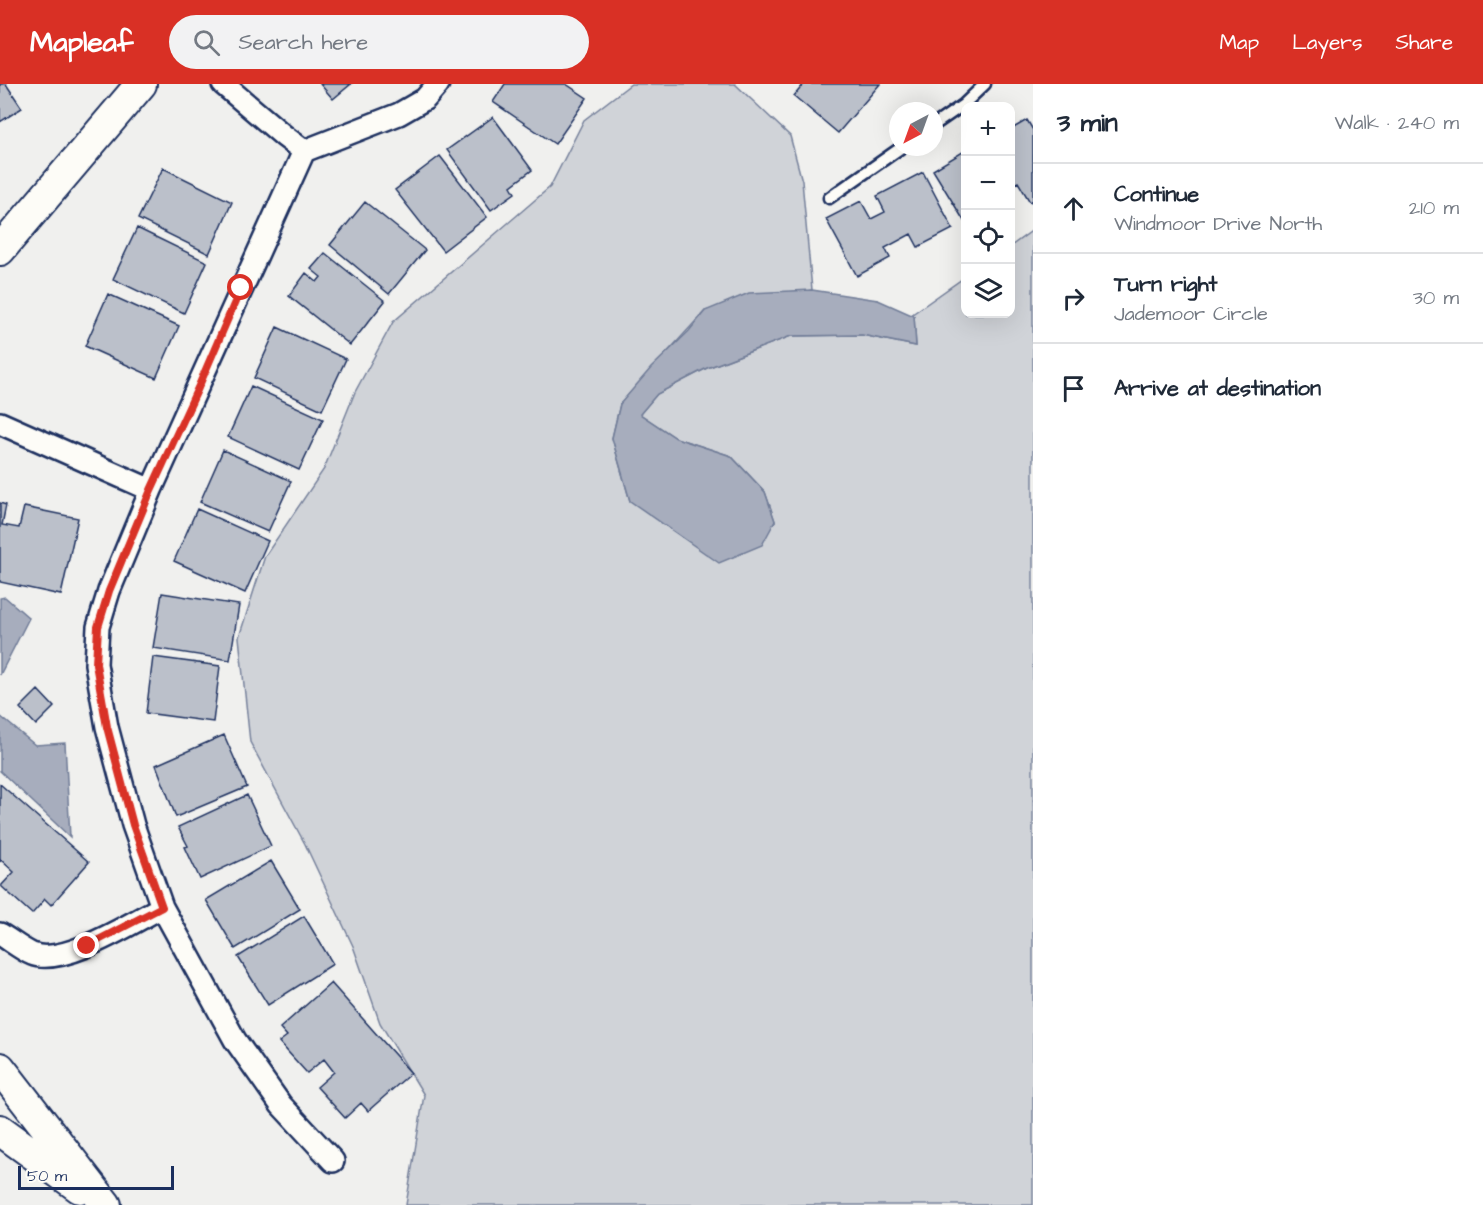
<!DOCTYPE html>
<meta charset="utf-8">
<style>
:root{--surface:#fff;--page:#f2f2f3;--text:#1f2937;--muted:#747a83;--line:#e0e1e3;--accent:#d93025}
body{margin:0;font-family:"Architects Daughter",sans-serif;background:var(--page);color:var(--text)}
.controls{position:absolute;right:18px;top:18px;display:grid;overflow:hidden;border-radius:12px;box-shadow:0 6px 24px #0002}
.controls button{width:54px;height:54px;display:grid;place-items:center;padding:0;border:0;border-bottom:2px solid var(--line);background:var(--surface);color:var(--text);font:30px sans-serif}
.compass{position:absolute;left:889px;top:18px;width:54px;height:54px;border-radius:50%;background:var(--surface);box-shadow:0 6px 24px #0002;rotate:221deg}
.scale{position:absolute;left:18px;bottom:15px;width:156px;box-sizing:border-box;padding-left:6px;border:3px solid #1b2f5e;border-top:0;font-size:16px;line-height:21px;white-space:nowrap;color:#1b2f5e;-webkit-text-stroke:4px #fdfcf7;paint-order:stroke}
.stop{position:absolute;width:18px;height:18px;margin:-14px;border:4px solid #d93025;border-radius:50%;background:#fff}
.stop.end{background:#d93025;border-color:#fff;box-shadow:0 2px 6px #0008}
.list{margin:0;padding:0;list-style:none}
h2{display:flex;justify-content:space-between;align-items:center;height:78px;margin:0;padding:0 24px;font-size:26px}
h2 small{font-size:20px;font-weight:400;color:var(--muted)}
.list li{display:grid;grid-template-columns:39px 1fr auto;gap:18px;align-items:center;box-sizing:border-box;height:90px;padding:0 24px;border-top:2px solid var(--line)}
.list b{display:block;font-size:22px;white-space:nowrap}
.list p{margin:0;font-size:20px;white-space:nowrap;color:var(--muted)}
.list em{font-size:20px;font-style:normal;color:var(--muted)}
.icon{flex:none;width:33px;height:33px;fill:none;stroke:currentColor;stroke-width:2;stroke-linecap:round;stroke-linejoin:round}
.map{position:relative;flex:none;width:1033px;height:1121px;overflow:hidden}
header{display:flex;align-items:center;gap:36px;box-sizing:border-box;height:84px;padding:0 30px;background:var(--accent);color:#fff}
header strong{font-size:28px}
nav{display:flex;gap:33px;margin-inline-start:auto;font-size:21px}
.search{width:420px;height:54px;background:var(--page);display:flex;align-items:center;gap:15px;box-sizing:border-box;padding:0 21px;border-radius:33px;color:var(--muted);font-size:22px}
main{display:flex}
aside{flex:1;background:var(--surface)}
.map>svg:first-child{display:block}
</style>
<header>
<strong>Mapleaf</strong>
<div class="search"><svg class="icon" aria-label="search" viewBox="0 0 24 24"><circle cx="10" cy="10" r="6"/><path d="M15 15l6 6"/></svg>Search here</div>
<nav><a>Map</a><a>Layers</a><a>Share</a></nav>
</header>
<main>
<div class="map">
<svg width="1033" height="1121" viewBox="0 0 1033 1121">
<rect width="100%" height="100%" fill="#f0f0ee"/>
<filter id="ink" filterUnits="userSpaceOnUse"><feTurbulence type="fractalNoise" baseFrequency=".0167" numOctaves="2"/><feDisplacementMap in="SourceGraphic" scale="12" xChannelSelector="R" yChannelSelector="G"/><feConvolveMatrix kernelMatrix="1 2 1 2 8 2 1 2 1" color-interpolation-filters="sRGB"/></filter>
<g filter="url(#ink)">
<path fill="#d0d3d8" stroke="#76819b" stroke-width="1.5" d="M631,0h104l55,52 12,45 10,109 -107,21 -85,93 -8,34 18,63 145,20 -10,-29 -34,-36 -55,-18 -36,-24 17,-20 50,-26 84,-32 71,-1 54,11 -2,-30 -3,-1 54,-38 1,37h44l1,-68 22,-16v975h-627l18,-110 -44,-72 -27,-77 -48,-102 -55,-102 -11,-105 26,-81 59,-87 31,-77 38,-70 157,-135 34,-67z"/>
<path fill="#a7adbd" stroke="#6f7b97" stroke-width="1.5" d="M812,206l66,10 36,16 2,30 -54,-11 -71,1 -84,32 -50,26 -17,20 36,24 55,18 34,36 10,29 -13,24 -43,18 -89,-62 -18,-63 8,-34 31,-36 38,-37 16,-20 44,-18z
M5,513l24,21 -29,57v-77z
M0,632l35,29 30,-2 5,94 -70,-66z"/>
<path fill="#bbc0ca" stroke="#1b2f5e" stroke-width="1.5" d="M0,0h6l16,24 -22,14z
M320,0h31l-18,15z
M505,0h61l21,14 -32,46 -62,-42z
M804,0h76l-42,49 -44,-37z
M493,33l39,53 -21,16 4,7 -24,17 -44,-60z
M1027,36l6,10v70l-3,2 -12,-20 -8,4v-56z
M966,66v74l-33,-54z
M440,72l47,61 -44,34 -48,-61z
M163,84l69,34 -23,52 -71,-35z
M923,88l30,57 -35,18 -7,-13 -26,14 5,10 -33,18 -31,-57 35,-18 10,18 14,-7 -8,-16z
M365,118l60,48 -36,44 -59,-49z
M137,144l70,34 -23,51 -71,-34z
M325,169l60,48 -35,44 -61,-49 17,-23 11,9 4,-5 -10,-8z
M108,210l71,32 -23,52 -71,-32z
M277,243l69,32 -24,51 -68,-32z
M251,302l72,33 -24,51 -71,-33z
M223,366l68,31 -23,51 -68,-30z
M0,419l6,2 -4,20 17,3 5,-21 54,11 -17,77 -61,-13z
M197,425l71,32 -23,52 -71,-32z
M162,509l77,12 -9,55 -77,-12z
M153,573l67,9 -7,56 -67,-9z
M38,606l16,17 -18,18 -16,-17z
M224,651l23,52 -71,30 -20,-52z
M0,700l89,78 -38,43 -6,-6 -13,15 -31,-28 13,-14 -13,-12 -1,2z
M247,711l24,51 -71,33 -15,-32 3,-1 -10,-19z
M271,777l29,48 -65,40 -29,-49z
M304,832l29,48 -65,41 -30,-48z
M331,899l80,90 -43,38 -7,-8 -16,15 -28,-31 17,-15 -10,-13 -17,14 -28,-31 8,-6 -7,-8z"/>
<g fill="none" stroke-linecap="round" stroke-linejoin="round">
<defs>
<path id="lane" d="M934,41l29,-20 22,-21
M829,114l73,-51"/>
<path id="street" d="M223,0l61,52 20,15
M304,67l-153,339 -42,101 -11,36 -2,37 11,63 26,98 29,82 73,133 46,65 52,56
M304,67l95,-37 26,-15 13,-15
M0,339l151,67
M0,850c10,6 21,15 32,20 31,13 101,-32 130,-47"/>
<path id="secondary" d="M0,166l141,-166
M0,984l106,137
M0,1046l80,58"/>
</defs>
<use href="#lane" stroke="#1b2f5e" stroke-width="15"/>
<use href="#street" stroke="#1b2f5e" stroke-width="26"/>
<use href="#secondary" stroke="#1b2f5e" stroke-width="34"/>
<use href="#lane" stroke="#fdfcf7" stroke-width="10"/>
<use href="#street" stroke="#fdfcf7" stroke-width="21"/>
<use href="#secondary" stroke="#fdfcf7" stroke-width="30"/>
</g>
</g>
<g fill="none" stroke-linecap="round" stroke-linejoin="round" filter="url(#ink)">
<path stroke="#d93025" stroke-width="8" d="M87,862l75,-39 -29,-82 -26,-98 -11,-63 2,-37 11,-36 42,-101 47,-102 43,-100"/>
</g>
</svg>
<div class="controls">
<button>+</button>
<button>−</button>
<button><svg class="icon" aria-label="locate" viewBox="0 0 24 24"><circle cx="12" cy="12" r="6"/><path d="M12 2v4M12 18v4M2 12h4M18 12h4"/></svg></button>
<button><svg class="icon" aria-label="layers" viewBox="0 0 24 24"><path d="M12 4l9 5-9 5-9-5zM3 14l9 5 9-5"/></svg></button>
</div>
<svg class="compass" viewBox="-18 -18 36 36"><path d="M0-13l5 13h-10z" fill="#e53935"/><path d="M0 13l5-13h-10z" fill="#747a83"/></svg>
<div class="scale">50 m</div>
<div class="stop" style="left:241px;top:204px"></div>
<div class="stop end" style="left:87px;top:862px"></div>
</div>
<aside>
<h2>3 min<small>Walk · 240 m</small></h2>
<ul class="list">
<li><svg class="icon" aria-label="ahead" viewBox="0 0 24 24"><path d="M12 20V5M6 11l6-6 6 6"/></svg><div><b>Continue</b><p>Windmoor Drive North</p></div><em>210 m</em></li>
<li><svg class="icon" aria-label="right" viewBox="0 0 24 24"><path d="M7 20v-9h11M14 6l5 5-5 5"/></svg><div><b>Turn right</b><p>Jademoor Circle</p></div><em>30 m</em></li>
<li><svg class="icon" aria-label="arrive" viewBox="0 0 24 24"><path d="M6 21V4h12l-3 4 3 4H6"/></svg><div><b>Arrive at destination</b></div></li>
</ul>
</aside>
</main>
